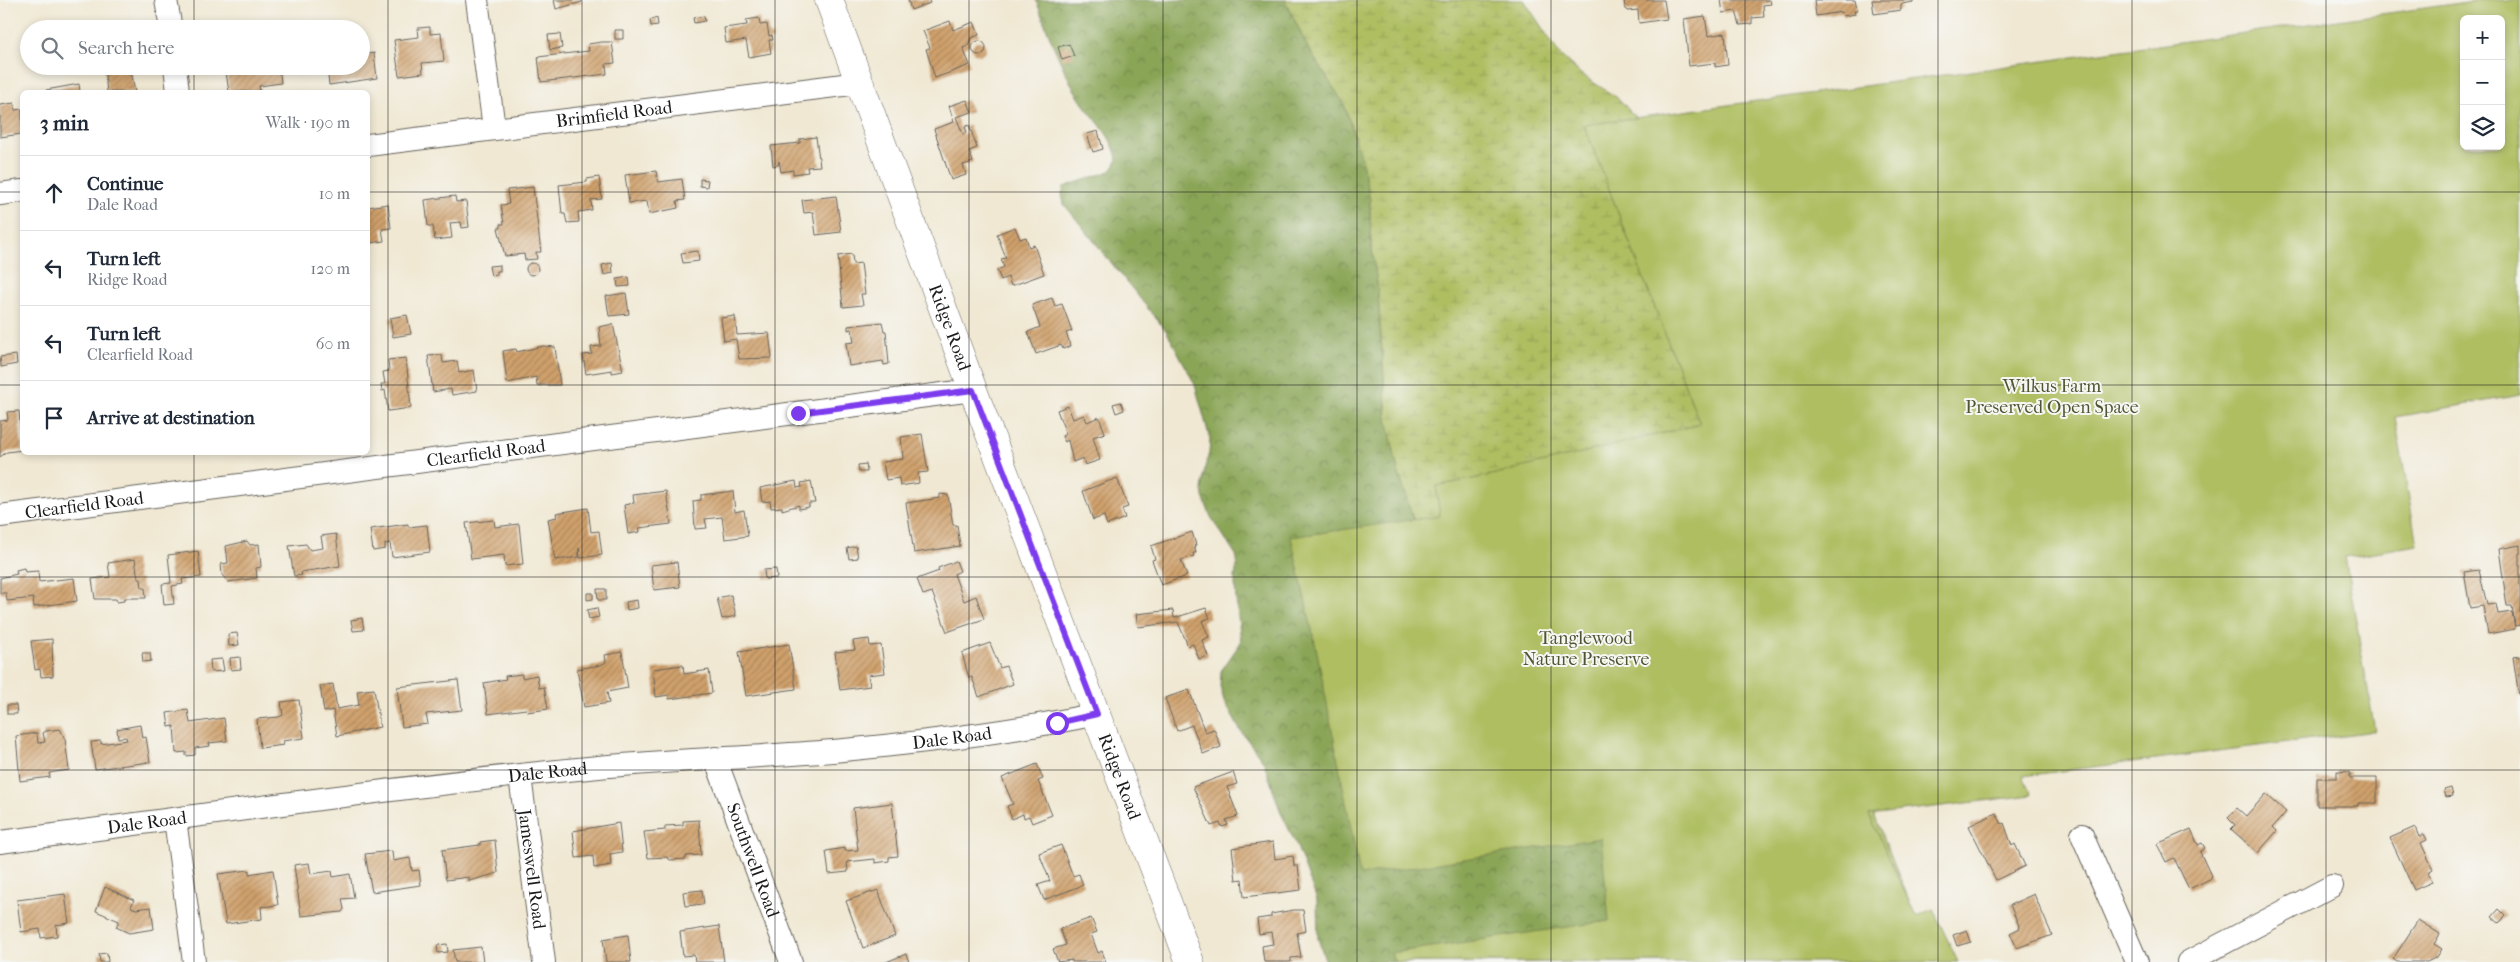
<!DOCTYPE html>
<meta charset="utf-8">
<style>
:root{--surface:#fff;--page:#f6f6f7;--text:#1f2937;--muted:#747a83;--line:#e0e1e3}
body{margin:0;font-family:"IM FELL French Canon",serif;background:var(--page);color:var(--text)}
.controls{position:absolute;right:15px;top:15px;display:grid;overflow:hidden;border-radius:8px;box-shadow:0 2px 8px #0003}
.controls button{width:45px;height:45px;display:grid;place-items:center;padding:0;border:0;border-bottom:1px solid var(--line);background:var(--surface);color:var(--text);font:25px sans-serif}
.stop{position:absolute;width:15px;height:15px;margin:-11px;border:4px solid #7c3aed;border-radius:50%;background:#fff}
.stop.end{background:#7c3aed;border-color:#fff;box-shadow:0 1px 5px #0008}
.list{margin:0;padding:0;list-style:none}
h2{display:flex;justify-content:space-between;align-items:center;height:65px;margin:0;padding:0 20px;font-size:21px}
h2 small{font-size:16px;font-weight:400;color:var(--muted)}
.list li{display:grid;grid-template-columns:32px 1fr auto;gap:15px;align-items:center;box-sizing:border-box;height:75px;padding:0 20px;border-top:1px solid var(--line)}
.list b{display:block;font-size:19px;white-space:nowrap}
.list p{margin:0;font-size:16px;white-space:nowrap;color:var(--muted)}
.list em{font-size:16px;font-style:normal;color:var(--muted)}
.icon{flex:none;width:28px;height:28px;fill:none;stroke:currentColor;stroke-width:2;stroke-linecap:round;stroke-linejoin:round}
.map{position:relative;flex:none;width:2520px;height:962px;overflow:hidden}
.search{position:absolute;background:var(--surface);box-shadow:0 2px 8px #0003;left:20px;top:20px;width:350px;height:55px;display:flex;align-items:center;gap:12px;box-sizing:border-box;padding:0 18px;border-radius:28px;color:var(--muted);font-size:19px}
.panel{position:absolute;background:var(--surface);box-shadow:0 2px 8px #0003;left:20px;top:90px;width:350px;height:365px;border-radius:8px}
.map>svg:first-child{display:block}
</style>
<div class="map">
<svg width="2520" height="962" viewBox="0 0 2520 962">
<defs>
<pattern id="forest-crowns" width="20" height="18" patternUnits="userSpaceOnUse" patternTransform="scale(1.25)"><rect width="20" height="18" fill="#8aa557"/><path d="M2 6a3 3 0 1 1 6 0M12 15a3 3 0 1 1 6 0" fill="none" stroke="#708647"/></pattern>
<pattern id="wetland-marsh" width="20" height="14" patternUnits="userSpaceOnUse" patternTransform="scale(1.25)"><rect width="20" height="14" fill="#aebe61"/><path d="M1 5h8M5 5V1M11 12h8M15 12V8" fill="none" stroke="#95a354"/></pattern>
<pattern id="building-hatch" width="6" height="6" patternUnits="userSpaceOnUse" patternTransform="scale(1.25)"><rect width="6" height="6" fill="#d0a16c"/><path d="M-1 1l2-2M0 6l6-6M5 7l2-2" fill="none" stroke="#a88258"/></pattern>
</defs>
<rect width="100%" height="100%" fill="#f6f6f2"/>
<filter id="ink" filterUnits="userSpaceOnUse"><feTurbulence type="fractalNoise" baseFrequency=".02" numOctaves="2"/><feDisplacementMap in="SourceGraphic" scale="10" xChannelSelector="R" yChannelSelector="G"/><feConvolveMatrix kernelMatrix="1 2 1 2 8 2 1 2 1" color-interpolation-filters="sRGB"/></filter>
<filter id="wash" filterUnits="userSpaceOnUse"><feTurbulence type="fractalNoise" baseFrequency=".0096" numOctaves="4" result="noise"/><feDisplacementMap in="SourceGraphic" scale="20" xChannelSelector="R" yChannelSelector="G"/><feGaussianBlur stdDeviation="1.12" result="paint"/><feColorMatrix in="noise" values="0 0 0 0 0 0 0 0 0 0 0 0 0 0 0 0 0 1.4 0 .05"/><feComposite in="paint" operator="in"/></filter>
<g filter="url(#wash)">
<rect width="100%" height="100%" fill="#f0e8d3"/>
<path fill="url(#forest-crowns)" stroke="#53603a" d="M1036,0h249l23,48 36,56 17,53 9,43 1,42 6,40 9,126 12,63 16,50 166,257 80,184h-334l-8,-23 -1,-39 -21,-56 -15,-31 -17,-51 -24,-32 -16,-29 -4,-15 1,-15 20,-29c-2,-21 -6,-42 -6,-63 0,-9 4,-15 1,-24l-25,-38 -8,-20 -1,-7 3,-23 4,-14 1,-14 -15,-54 -7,-14 -21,-39 -103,-128 -2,-10 2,-7 46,-16c5,-4 8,-11 6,-17 -7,-24 -26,-38 -38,-58 -18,-31 -30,-63 -42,-96z"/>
<path fill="url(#wetland-marsh)" stroke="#656d3e" d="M1285,0h239l36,55 22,20 37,24 23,26v142l5,21c94,224 197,444 285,670l-332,-136 -186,-301 -16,-50 -11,-53 -10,-136 -6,-40 -1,-42 -9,-43 -17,-53 -36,-56z"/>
<path fill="#aebe61" stroke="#656d3e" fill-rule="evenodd" d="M2482,0h38v395l-125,22 22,128 -72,12 30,174 -352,45 9,19 -163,20 47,101 17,-7 25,53h-563l-4,-9 218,-32 -8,-83 -241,37 -43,-223 -26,-115 149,-21 -4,-30 51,-10 213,-52 -116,-299zM2464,19h37v127h-37z"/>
<g id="blocks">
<path fill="url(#building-hatch)" d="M554,0h27l1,2 -26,7z
M908,0h21l1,3 -19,7z
M1624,0h40l3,19 -28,4 -1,-13 -10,1 -3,-3z
M1721,0h49l1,4 -8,1 1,12 -12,1v6l-12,1 -4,-14 -13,2z
M1814,0h41l2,10 -3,1 1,3 -12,2 -1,-4 -26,4z
M1872,0h41v2l-12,2v6l-27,4z
M704,16l1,5 -11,2 -1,-5z
M1705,16l3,20 17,-3 3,32 -13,2v-4l-26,3 -5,-47z
M657,18l1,7 -7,1 -1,-6z
M759,18l1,7 7,-1 2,12 3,-1 1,5h-4l2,13 -22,4 -3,-17 -20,3 -2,-15 23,-3 -1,-5z
M950,21l3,9 21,-8 5,13 -8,3 -3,8 -5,2 7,17 -35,13 -9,-29 4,-1 -7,-17z
M430,27v7l11,-1 3,28 -22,2 1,10 -24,3 -5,-36 25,-3 -1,-9z
M615,30h8v9h-8z
M560,34l2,14 -12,2 -2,-15z
M972 48a7 7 0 1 1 14 0a7 7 0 1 1-14 0Z
M602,42h10l3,21 -9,1 1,10 -66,8 -3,-25 51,-6 -1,-7z
M1069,44l5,12 -12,4 -4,-13z
M374,53l3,25 -48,7 -2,-19h34v-11z
M104,66h26l5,26h-28z
M225,66h54l2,17 -22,3 1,5 -31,1z
M79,84l1,8h-34v-2z
M967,100l5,12 -16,5 7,17 4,-2 -2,-5 4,-2 8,23 -8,3 4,11 -10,3 3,10 -15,5 -17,-51 20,-7 -5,-16z
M14,103l1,7 7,-1v25l-22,3v-32z
M1098,131l5,18 -10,3 -6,-18z
M816,137l4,29 -13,1 1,5 -15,2v-4l-12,2 -2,-11 -1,4 -5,1 -2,-20 29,-3v-4z
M656,171l2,11 24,-3 3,21 -8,1 1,7 -29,6 -2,-13 -18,2 -4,-28z
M599,177l3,22 -11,1 1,10 -14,2 1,10 -12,1 -2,-9h-3l-3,-29 28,-3v-3z
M700,179l8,1 -1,7 -7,-1z
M533,187l8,65h-5l1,7 -12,1 -1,-6 -19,2 -7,-28h3l-1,-4h4l-3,-19 8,-1 -2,-14z
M455,196l1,6 10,-1 3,26 -7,1 -1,-6 -11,1 2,15 -17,2 -2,-14h-5l-3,-26z
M836,196l5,36 -25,3 -3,-23 -9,1 -2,-13z
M388,204l3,24 -9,1 2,12 -14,2 -2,-6v-30z
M1015,227l5,12 6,-2 3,10 5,-2 10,29 -33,12 -3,-9 -7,3 -4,-10 7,-3 -3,-8 5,-1 -9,-24z
M698,251l1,10 -16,2 -2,-10z
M852,254l1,10 8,-1 4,31h-4l2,11 -20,2 -5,-51z
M526 269a6 6 0 1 1 12 0a6 6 0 1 1-12 0Z
M612,263l1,10 -9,2 -2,-10z
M500,265v6h-3v4l-6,1 -2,-10z
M629,277l1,9 -12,1 -1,-8z
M626,293l3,21 -20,2 -3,-20z
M1052,298l3,8 7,-2 10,27 -6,2 5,13 -8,3 -2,-4 -25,9 -8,-22 12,-5 -8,-22z
M407,315l4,19 -18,3 -3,-19z
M735,316l2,19 32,-2 3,25 -33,1 -3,-20 -12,2 -3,-23z
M882,322l2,9h2l3,33 -5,1 -1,-4 -34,5 -3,-23 8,-1 -2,-13 -4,1v-4z
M613,324l10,47 -11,2v-3l-26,4 -3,-19 9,-1 -1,-7 10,-1 -2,-19z
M543,346l12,1 5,38h-23l-1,-8 -29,6 -4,-32 13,-2 1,3z
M16,355l1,9 -16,3 -1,-10z
M442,355l1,8 14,-2 2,12 15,-3 3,21 -25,4 -1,-6 -18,3 -5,-36z
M406,358l5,50 -23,3 -3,-21 -3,1 -1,-7h4l-2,-12 6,-1 -1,-11z
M1121,402l3,8 -8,3 -3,-9z
M1068,406l5,13 11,-4 3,7 12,-5 6,16 -12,4 7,23 -15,5 -2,-7 -10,4 -5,-22 -3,2 -3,-6 4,-2 -9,-24z
M19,411l3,39 -15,2 -7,5v-36l8,-1 -1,-8z
M922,434l6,38 -10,1 1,10 -19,3 -1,-8 -13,2 -3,-18 20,-3 -2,-22z
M866,464l1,8h-8l-1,-7z
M1117,478l11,29 -6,2 3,9 -18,7 -3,-9 -11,4 -10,-29z
M796,481l1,7 5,-1 -1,-4 10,-2 4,22h-6v4l-10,2v-4l-17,5v-3l-11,1 -1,-7 -8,1 -2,-14z
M666,491l5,33 -32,4 1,4 -12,2 -4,-29 10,-2 -1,-8z
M733,491l2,21 9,-2 4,26 -23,3 -3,-22 -17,2 2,9 -12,1 -2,-28 8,-1v-5z
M940,494l8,1 5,30h4l3,21 -46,7 -8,-50 34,-5z
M588,508l3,24 8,-1 3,24 -22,3 -1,-10v9l-24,3 -7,-41 9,-2 -1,-4z
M494,520l1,7 24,-3 4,40 -18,2 -1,-11 -33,4 -5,-36z
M408,524v3l19,-2 3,27 -38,5 -2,-14 -5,1v5l-12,2 -3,-22z
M1192,532l4,13 -2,1 2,7h-3l1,3 -13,4 6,16 -26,9 -9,-25 3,-1 -4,-13z
M336,534l4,32 -39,6 1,3 -8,1 -5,-30 17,-2 4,6 13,-2 -2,-12z
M247,541l3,4 9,-1 2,23 -5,1 1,10 -29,4 -6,-7 -1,-11 7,-1 -2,-17z
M2520,545v80l-5,1 -3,-20h-5l-8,-57z
M856,546l2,12 -9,1 -2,-11z
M198,551l3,26 -19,2 1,5 -11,2 2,18 -10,1 -2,-21 9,-1 -3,-28z
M135,559l3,20h3l1,9h3l1,10h-22v3l-7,1 -1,-3h-21l-3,-20 18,-2 -2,-14z
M956,561l4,10 -6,3 10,27 12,-5 8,23 -37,13 -15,-40 -9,3 -6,-16 22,-8 -1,-3z
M677,562l3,25 -26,3 -3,-25z
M24,568l1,4 13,-1 1,11 35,-4 3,23 -43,6 -1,-9 -26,3 -1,-8h-6v-15l17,-4 -1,-4z
M776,569l1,9 -12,1 -1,-9z
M2479,570l8,35 9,-1 2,10 14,-2 3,17 -27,5 -5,-28 -13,2 -6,-36z
M597,589h9v11h-8z
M587,593h6v6l-6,1z
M731,595l5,21 -14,3 -5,-21z
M637,600l1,8 -11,2 -1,-8z
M597,608l2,9 -10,2 -2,-9z
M1206,608l4,10 -8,3 7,16 -7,3 6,16 -9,3 -6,-15 -5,2 -10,-24 -40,5 -2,-13 37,-4 1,8z
M362,618l2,12 -11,1 -2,-11z
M237,633l2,12 -10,1 -1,-12z
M52,639l1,37 -12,1 -1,-8 -5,1 -4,-29z
M869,639l1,7 11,-1 4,28 -17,2 2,11 -30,4 -5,-38 20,-2 -2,-9z
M990,643l10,25 6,-2 7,18 -34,13 -7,-20 -3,1 -7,-25z
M789,644l7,45 -50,7 -7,-44z
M622,652l6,36 -21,4 2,11 -25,4 -7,-38 24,-4 5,-3 -1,-7z
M142,653h8l1,8 -8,1z
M2520,656v40h-1l-6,-39z
M240,657l1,12 -10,1 -1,-12z
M222,659l2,12 -13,1 -1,-12z
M683,665l1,9 25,-4 3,23 -43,6v-4l-13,2 -3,-28z
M522,674v4l15,-3 2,13 5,-1 4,22 -21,3 -1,-3 -38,5 -4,-31 22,-4 -1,-3z
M458,680l4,30 -36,4 2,10 -26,3 -5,-40z
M333,684l4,25 22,-4 -2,-14 17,-2 6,38 -43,9 -4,-26 -9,2 -4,-26z
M1189,690l16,42 9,-3 7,18 -18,7 -11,-29 -15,6 -12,-33z
M299,700l5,38 -21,3 1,4 -24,3 -3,-29 22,-2 4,-2 -2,-13z
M7,705h9l1,9h-10z
M188,710l2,13 34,-5 3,23 -18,2 1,3 -15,2v7l-9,1v-4l-10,1 -2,-27 -5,1 -2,-14z
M140,725l2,13 4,-1 4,25 -55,7 -4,-27 10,-1v3l26,-4 -1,-3 -8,1 -1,-9z
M60,729l5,10 4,31 -20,3 1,4 -30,4 -4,-45 21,-3 1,10 7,-1 -2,-9 3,-2z
M1037,764l6,15 -5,2 14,34 -20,8 -3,-7 -5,2 -1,-4 -11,5 -5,-13 6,-2 -11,-26z
M2337,771l13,1v6h27v25h-19v3h-41v-28h20z
M1233,772l4,12 -10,3 11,29 -12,4 2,5 -6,2 -2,-4 -9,3 -18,-39z
M2451,788l2,8 -7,1 -2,-7z
M2266,794l20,18 -13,15 4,4 -19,22 -27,-24 4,-4 -7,-7 9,-10 9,8z
M892,803l6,53 -9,1v4l-14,2v-4l-28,3 1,10 -19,2 -3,-23 19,-3v3l13,-1 -5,-42z
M1996,813l6,11 2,-1 8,23 3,-2 10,22 -29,14 -27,-54z
M699,820l2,35 -15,1v3l-16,1 -3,-3 -19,1 -4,-26 21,-2v-4l18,-1v-4z
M619,823l3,29 -12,2 1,11 -17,3 -1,-12 -17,2 -3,-27z
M2415,827l4,10 5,-3 3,6 -6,3 12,26 -5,3 4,10 -18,8 -24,-52z
M2191,829l7,16 4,-2 3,5 -5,4 12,26 -23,11 -15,-31 -8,4 -9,-18z
M495,840l3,33 -29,8v-4l-23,3 -4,-30 38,-5v-3z
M1273,842l2,17 18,-3 1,10h4l3,24 -57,7 -2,-18 -6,1 -4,-32z
M1061,845l12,31 6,-2 4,11 -39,15 -6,-15 12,-4 -11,-28z
M392,851l1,10 17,-3 2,13 7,-1 2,15 -49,7 -7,-38z
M309,863l2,11 21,-3 1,6 17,-3 4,24 -12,1 2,10 -2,3 -41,4 -7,-51z
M249,870v4l24,-4 5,35 -17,2 1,12 -36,5 -8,-50z
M105,887l29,13 -3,7 5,2 15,-2 3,22 -25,4 -13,-6 3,-6 -23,-10z
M702,890l2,14 -19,2 -2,-14z
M878,890l17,46 -32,12 -17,-47z
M65,894l4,29 -13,2 1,11 -16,2 -1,-9 -19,3 -4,-32z
M2034,894l18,41 -35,13 -7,-15 10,-5 -10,-23z
M2499,909l7,7 -7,7 -7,-6z
M1294,910h9l3,21 -9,2 4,24 -10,1v4h-27l-2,-16 11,-2 -2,-12 -12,2 -2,-15 14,-2v-3z
M1091,918l6,14 -6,2 7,19 4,-2 4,11h-34v-2l-14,2 -5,-13 13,-4 -6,-16z
M2418,920l22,14 -6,10 8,5 -5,8 -10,5h-30l-4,-3z
M719,926l5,36h-29l-1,-7 -11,1 -3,-24z
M1967,930l4,12 -14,4 -4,-11z
M628,935l3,27h-25l-3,-23z
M447,944l1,8 -10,1 -1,-8z
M481,947l2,15h-28l-2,-12z
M107,953l1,9h-8l-1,-8z
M906,954l3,8h-23z"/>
</g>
</g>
<g filter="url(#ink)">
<use href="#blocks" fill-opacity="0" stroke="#66635c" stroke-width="1"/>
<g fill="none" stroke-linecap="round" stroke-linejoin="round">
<defs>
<g id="minor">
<path d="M166,0l5,29"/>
<path d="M477,0l17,128"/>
<path d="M175,66l3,26"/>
<path id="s1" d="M368,145l491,-62"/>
<path d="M0,194l22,-3"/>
<path id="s2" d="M0,516l973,-126"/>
<path id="s3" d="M715,758l76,204"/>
<path id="s4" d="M520,776l24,186"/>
<path d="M175,819l19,143"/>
<path d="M2082,835l55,127"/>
<path id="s5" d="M0,842c193,-25 385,-54 578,-73 85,-9 170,-11 255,-18 89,-8 177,-19 264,-37"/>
<path d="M2188,962l144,-76"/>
</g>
<g id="tertiary">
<path id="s6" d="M829,0l144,390 217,572"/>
</g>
</defs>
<use href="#minor" stroke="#66635c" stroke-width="24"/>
<use href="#tertiary" stroke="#66635c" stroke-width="29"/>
<use href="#minor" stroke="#fff" stroke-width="22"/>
<use href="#tertiary" stroke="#fff" stroke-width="28"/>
</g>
</g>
<g fill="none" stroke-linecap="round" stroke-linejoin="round" filter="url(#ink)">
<path stroke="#7c3aed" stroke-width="6" d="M798,413l175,-23 124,324 -40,9"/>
</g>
<path fill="none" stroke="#1c1c1c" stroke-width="1" stroke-opacity="0.55" d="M194,0v29M388,0v962M582,0v962M775,0v962M969,0v962M1163,0v962M1357,0v962M1551,0v962M1745,0v962M1938,0v962M2132,0v962M2326,0v962M194,66v26M0,192h22M368,192h2152M0,385h22M368,385h2152M194,452v510M0,577h2520M0,770h2520"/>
<g text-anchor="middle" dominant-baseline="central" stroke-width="4" stroke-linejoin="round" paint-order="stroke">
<g font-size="18" fill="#1c1c1c" stroke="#f6f6f2">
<text stroke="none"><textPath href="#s1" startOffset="248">Brimfield Road</textPath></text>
<text stroke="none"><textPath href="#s6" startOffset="349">Ridge Road</textPath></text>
<text stroke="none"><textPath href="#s2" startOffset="490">Clearfield Road</textPath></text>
<text stroke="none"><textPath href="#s2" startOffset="85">Clearfield Road</textPath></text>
<text stroke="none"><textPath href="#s5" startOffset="958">Dale Road</textPath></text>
<text stroke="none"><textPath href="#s5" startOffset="552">Dale Road</textPath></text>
<text stroke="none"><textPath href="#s6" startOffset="829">Ridge Road</textPath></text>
<text stroke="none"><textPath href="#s5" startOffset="148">Dale Road</textPath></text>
<text stroke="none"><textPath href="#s3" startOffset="109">Southwell Road</textPath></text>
<text stroke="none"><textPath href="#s4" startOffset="94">Jameswell Road</textPath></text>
</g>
<g font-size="18" fill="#4f5534" stroke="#f6f6f2">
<text x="2052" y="386">Wilkus Farm<tspan x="2052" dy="21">Preserved Open Space</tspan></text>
<text x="1586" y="638">Tanglewood<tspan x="1586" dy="21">Nature Preserve</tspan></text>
</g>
</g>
</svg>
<div class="controls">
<button>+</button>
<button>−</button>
<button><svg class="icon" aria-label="layers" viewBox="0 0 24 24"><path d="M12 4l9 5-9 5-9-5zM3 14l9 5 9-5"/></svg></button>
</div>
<div class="stop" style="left:1057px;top:723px"></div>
<div class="stop end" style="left:798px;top:413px"></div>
<div class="search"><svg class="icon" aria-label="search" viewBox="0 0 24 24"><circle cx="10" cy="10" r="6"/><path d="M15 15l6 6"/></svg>Search here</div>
<section class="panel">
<h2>3 min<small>Walk · 190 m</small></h2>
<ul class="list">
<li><svg class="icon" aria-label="ahead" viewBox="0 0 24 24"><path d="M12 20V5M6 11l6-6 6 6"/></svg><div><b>Continue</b><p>Dale Road</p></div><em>10 m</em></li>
<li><svg class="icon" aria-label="left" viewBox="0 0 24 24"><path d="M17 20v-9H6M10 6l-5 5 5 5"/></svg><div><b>Turn left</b><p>Ridge Road</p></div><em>120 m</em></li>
<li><svg class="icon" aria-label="left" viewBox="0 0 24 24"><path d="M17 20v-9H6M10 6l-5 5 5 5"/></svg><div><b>Turn left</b><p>Clearfield Road</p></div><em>60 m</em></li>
<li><svg class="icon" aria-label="arrive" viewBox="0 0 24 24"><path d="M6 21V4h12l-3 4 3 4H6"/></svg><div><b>Arrive at destination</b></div></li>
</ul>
</section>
</div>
